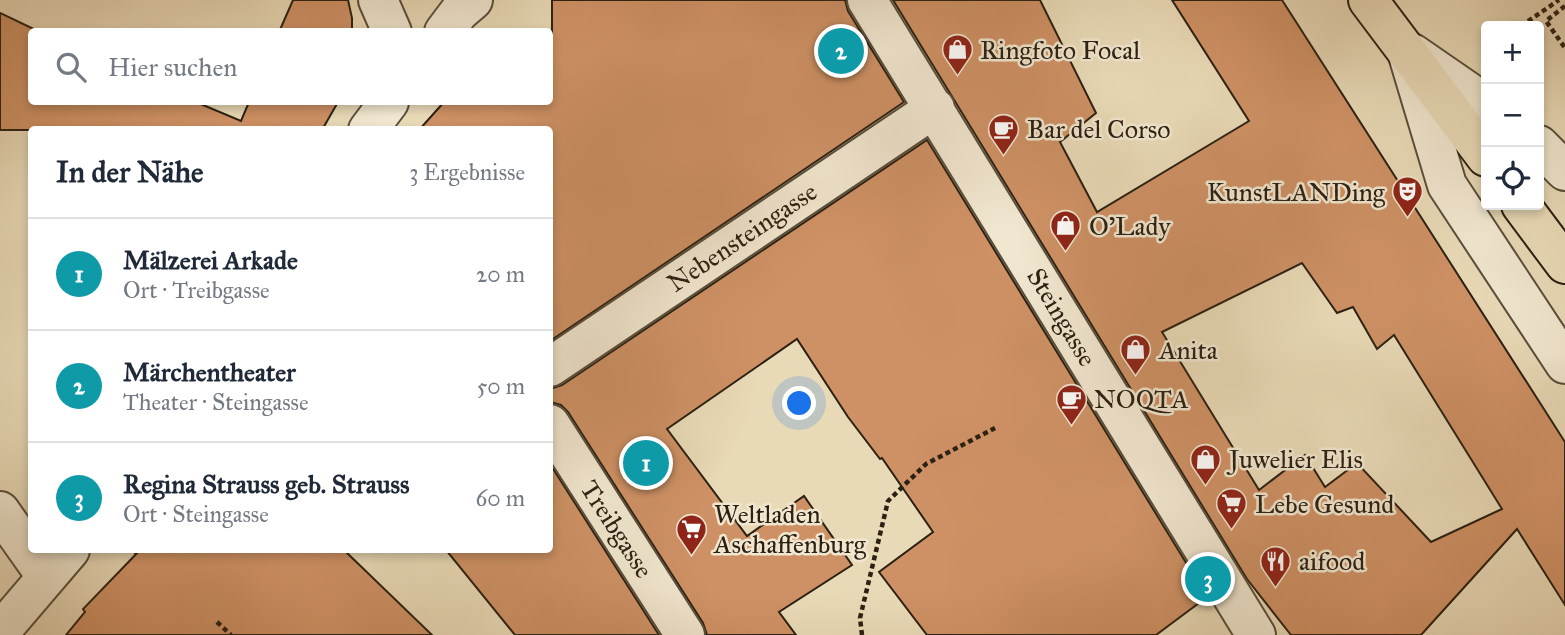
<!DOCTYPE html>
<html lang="de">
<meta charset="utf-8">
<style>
:root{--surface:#fff;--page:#f2f2f3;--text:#1f2937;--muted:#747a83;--line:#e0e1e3;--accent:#8f2418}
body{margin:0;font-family:"IM FELL Great Primer",serif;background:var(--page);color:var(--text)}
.controls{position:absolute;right:21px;top:21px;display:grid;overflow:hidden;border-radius:7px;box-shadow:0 4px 10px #0003}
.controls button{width:63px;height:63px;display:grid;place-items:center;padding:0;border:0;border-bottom:2px solid var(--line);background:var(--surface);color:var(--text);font:35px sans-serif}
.you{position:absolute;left:800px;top:404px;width:24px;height:24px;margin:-18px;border:5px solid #fff;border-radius:50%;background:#1a73e8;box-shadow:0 0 0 10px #1a73e833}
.badge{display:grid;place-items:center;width:46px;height:46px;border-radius:50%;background:var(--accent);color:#fff;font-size:23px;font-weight:700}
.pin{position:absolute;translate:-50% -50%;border:4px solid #fff;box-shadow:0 2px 7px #0006}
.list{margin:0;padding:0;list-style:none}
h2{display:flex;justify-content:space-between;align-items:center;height:91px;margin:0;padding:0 28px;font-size:30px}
h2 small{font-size:23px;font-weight:400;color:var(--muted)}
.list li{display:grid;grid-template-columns:46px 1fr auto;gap:21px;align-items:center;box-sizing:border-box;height:112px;padding:0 28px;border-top:2px solid var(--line)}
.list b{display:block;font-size:26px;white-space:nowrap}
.list p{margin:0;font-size:23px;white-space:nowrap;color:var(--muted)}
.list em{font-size:23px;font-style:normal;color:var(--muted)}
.icon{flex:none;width:38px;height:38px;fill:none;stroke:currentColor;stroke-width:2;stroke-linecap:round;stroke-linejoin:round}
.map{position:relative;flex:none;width:1565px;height:635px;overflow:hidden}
.search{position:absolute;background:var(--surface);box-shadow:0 4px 10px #0003;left:28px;top:28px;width:525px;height:77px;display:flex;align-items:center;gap:18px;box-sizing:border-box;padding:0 24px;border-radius:7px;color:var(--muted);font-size:26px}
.panel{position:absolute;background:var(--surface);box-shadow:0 4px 10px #0003;left:28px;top:126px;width:525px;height:427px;border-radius:7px}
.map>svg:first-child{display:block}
</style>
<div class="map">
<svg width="1565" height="635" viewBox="0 0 1565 635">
<rect width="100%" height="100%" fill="#e9dab7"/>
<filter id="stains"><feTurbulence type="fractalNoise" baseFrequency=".00286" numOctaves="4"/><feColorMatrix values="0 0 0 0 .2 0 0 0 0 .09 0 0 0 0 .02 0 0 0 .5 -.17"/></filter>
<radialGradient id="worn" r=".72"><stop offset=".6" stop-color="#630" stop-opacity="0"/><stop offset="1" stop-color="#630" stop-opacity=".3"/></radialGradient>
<path fill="#ce9165" stroke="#2b2012" stroke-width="2" fill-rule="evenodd" d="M293,0h55l4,18v14h-73z
M552,0h293l3,11 56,91 -354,239v-211h-131l25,-28h106v-30l2,3z
M893,0h147l56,113 -36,29 37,70 152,-91 -77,-121h110l283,442v163l-48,-76 -96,106h-130l-44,-56zM1302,263l35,50 16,-6 24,42 17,-14 108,174 -71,33 -74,-79 -32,24 -20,-32 -46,35 -97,-158z
M0,13l40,19h-8v70h164l45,19 8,-19h89l-16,28h-322z
M927,140l280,457 -51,38h-229l-48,-63 54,-40 -51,-74 -2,1 -32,-42 -51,-78 -130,90 80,107 57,-40 48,69 -73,47 17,23h-89l-4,-12 -135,-211 -7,-7 -11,-3v-13l12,-4z
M550,464l109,171h-144l-69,-85h104z
M140,550h204l88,85h-366l19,-23 -2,-3z"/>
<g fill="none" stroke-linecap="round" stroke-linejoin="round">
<defs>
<path id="minor" d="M378,0l14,32
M867,0l389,635
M444,32l15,-20 14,-12
M1412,53l74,51
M1408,55l39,130 118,179
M368,130l21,-28
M1539,145l26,26
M550,367l385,-259
M550,424l135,211
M0,511l46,65
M0,632l70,-82"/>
<path id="major" d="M1368,0l118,157
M1521,205l44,59"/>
</defs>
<use href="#minor" stroke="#5a4e3b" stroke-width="42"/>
<use href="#major" stroke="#2b2012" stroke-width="42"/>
<path stroke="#2b2012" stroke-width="4.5" stroke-dasharray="5 3.5" stroke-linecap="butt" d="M1565,6l-19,15 19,27
M1521,26l38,-26
M133,550l4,3
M217,622l14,13
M862,635l-2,-17 28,-117 38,-37 69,-36"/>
<use href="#minor" stroke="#f1e7d0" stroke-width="38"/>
<use href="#major" stroke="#e9dab7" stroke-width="38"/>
</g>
<defs>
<symbol id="shop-pin" viewBox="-11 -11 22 30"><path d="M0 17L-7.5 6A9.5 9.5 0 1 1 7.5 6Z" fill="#8f2418" stroke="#f1e7d0"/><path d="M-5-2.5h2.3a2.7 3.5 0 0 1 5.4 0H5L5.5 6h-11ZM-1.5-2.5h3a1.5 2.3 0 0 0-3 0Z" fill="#fff"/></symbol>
<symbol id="cafe-pin" viewBox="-11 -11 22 30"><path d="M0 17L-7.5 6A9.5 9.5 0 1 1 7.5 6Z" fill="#8f2418" stroke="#f1e7d0"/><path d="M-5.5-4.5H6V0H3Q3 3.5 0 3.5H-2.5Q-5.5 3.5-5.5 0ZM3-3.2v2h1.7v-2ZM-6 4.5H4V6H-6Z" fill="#fff"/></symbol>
<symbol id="theatre-pin" viewBox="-11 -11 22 30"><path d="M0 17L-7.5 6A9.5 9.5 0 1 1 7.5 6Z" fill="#8f2418" stroke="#f1e7d0"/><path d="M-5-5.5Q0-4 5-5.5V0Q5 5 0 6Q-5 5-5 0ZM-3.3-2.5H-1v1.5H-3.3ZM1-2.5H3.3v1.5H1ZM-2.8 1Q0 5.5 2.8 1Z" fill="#fff"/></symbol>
<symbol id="supermarket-pin" viewBox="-11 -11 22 30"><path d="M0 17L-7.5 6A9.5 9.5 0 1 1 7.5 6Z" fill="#8f2418" stroke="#f1e7d0"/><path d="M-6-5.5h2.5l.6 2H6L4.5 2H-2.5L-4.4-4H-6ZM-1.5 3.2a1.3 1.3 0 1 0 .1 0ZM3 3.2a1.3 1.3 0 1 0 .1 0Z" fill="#fff"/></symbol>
<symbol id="restaurant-pin" viewBox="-11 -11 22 30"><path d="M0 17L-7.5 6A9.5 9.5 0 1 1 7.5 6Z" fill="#8f2418" stroke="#f1e7d0"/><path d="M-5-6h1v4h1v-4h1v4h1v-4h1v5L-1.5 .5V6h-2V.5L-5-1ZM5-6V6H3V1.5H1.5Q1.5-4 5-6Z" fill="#fff"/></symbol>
</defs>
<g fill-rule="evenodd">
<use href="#shop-pin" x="940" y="32" width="35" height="47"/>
<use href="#cafe-pin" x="986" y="112" width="35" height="47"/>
<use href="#theatre-pin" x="1390" y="174" width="35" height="47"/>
<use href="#shop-pin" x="1048" y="208" width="35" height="47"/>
<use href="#shop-pin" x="1118" y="332" width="35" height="47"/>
<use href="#cafe-pin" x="1054" y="382" width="35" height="47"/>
<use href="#shop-pin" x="1188" y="442" width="35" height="47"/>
<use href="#supermarket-pin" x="1214" y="486" width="35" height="47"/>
<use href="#supermarket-pin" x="674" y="512" width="35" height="47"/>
<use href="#restaurant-pin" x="1258" y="544" width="35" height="47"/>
</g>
<g text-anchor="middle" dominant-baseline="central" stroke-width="5" stroke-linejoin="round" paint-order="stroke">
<g font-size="26" fill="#2b2012" stroke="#f1e7d0" text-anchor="start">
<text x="980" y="50">Ringfoto Focal</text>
<text x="1027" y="129">Bar del Corso</text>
<text x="1385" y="192" text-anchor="end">KunstLANDing</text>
<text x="1089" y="226">O’Lady</text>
<text x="1159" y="350">Anita</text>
<text x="1094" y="399">NOQTA</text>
<text x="1229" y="459">Juwelier Elis</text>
<text x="1255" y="504">Lebe Gesund</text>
<text x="714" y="514">Weltladen<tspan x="714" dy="30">Aschaffenburg</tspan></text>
<text x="1299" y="561">aifood</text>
</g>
<g font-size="26" fill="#2b2012" stroke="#f1e7d0">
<text transform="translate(742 237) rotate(-34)">Nebensteingasse</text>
<text transform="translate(1062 317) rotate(59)">Steingasse</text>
<text transform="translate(617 529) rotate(57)">Treibgasse</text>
</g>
</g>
<rect width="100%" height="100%" filter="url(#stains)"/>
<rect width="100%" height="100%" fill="url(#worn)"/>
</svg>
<div class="controls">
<button>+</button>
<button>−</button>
<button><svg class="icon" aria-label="locate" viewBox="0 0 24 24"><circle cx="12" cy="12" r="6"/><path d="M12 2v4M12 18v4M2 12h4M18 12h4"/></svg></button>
</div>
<div class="you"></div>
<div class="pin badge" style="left:646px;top:463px;background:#0f9aa8">1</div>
<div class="pin badge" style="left:841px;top:51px;background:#0f9aa8">2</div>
<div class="pin badge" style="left:1208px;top:579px;background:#0f9aa8">3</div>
<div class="search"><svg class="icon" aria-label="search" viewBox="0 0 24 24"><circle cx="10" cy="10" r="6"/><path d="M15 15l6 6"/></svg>Hier suchen</div>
<section class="panel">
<h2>In der Nähe<small>3 Ergebnisse</small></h2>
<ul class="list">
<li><span class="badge" style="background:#0f9aa8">1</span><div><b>Mälzerei Arkade</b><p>Ort · Treibgasse</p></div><em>20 m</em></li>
<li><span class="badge" style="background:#0f9aa8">2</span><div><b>Märchentheater</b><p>Theater · Steingasse</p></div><em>50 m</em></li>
<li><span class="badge" style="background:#0f9aa8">3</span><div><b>Regina Strauss geb. Strauss</b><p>Ort · Steingasse</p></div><em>60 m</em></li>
</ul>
</section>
</div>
